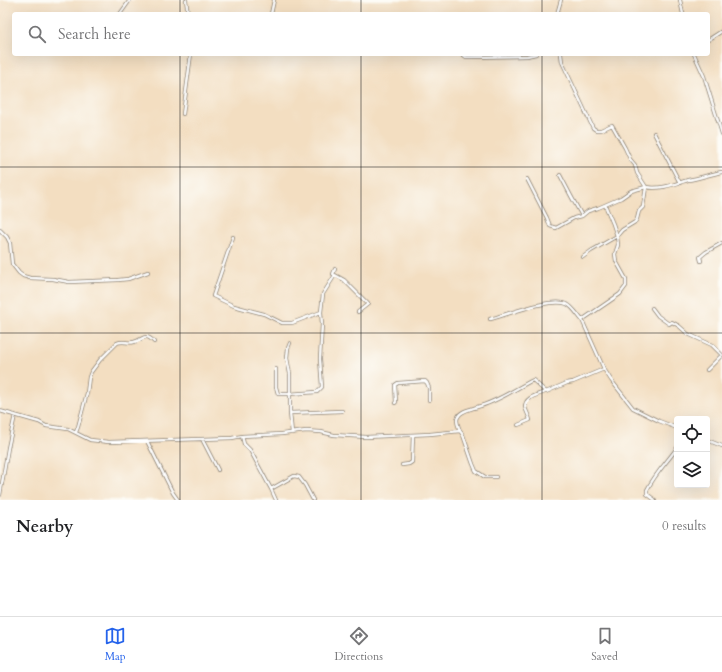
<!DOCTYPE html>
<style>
:root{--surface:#fff;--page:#f2f2f2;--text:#202124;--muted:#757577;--line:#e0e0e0;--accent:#2563eb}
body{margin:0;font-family:Cardo,serif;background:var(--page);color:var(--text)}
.controls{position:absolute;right:12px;bottom:12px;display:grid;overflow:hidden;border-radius:4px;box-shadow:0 4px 16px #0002}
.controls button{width:36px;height:36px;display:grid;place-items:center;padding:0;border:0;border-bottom:1px solid var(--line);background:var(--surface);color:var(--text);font:20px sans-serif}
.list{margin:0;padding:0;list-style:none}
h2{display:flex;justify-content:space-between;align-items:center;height:52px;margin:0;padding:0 16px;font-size:17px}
h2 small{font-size:13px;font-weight:400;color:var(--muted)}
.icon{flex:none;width:22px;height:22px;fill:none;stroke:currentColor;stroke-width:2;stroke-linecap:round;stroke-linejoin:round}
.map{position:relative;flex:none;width:722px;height:500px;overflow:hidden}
.search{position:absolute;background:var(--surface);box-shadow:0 4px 16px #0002;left:12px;right:12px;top:12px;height:44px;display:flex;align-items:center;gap:10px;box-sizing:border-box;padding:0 14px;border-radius:4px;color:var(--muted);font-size:15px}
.sheet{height:116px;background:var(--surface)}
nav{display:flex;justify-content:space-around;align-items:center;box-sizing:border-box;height:56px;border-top:1px solid var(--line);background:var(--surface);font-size:11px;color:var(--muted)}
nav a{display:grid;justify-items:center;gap:2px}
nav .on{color:var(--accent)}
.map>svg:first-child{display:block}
</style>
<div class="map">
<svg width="722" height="500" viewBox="0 0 722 500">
<rect width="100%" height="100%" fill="#fdfcf7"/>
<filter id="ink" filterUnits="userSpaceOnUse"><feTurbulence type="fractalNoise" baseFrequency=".025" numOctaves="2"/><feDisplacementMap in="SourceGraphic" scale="8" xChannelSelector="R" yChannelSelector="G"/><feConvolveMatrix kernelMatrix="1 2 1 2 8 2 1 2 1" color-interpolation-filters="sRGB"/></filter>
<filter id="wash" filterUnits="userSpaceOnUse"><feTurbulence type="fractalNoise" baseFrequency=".012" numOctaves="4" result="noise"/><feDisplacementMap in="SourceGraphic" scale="16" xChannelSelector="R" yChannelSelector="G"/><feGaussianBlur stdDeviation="0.9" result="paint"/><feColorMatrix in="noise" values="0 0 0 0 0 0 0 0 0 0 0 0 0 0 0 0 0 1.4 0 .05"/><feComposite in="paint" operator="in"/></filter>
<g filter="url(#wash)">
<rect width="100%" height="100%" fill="#f3dec1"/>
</g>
<g filter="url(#ink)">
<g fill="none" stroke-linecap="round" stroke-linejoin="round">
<defs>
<path id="street" d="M186,0l2,14
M680,0l3,14
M120,14l10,-14
M271,14l3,-14
M557,14l4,-14
M708,40l14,-9
M462,54l4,3h6l55,-1 9,-2
M561,54l1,8 31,66 3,2h5l11,-5 13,23 5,11 5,6 2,8 9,14c14,3 29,-3 42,-7 12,-2 23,-6 34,-8
M694,54l10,22 18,58
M183,114l8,-60
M654,133l26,50
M560,175l11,21 11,20
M527,179l20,39 3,8 6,2 18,-10 8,-2 6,-5 10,-3 7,-3
M0,230l7,7 3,6 2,21 7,9 4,3 7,2 23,1 16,3 49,-2 10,-1 20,-7
M233,237l-20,59 21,10 30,8 18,9h10l29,-11
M583,257l8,-6 26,-15 -4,-12 -8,-19 16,-7 10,-7 15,-4 -3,20 -4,4 -2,8 -2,3 -13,8 -5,6 1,9 -3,9 1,7 10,18v7l-6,8 -38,26 22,49 7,11 22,28 26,13 18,7
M701,261l-1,-4 6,-5 16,-9
M335,275l9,5 24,24 -10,8
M652,308l6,8 11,8 3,-2 7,4 9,8 24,11 10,10
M490,319c16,-4 62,-22 77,-15 6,3 10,10 15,16
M290,343l-2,5 -1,10 3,16v39l2,20
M276,369v18l2,7h11l28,-2 5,-5 -2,-28 2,-35 -1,-12 2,-18 12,-19 -2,-1 2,-5
M707,370l15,-15
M395,403l1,-1 -1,-17 3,-2 27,-2 2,2 2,5v12
M0,411l39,11 7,4 22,3 22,11 19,2 123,-4 10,-2
M290,413l52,-2
M518,425l12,-5c-1,-4 -4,-9 -5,-13 0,-10 13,-12 20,-15
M460,431l3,4 10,29 3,7 9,6h11
M76,432l2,-5 5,-19 4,-15 2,-16 2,-5 9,-12 17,-17c6,-3 11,1 17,-1 9,-2 11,-10 20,0
M202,439l16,31
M707,440l15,6
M147,441l26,52 5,7
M402,465l7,-1 3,-2 1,-27
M271,489l-21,-39 -6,-6 -2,-8 40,-2 24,-3 15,1 13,3 32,2 64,-3 30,-3c-1,-4 -5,-10 -2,-14 2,-6 13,-8 19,-10 20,-5 38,-18 56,-27l13,12 21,-9 6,-1 31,-13
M0,495l8,-47 7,-33
M276,500l-5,-11 23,-13 5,1 6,8 8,15
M655,500l-8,-6v-4c8,-16 20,-28 30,-42"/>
</defs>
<use href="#street" stroke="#887d6e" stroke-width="4"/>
<use href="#street" stroke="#fff" stroke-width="2.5"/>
</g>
</g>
<path fill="none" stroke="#1c1c1c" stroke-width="1" stroke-opacity="0.55" d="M180,0v14M361,0v14M542,0v14M180,54v446M361,54v446M542,54v446M0,167h722M0,333h722"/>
</svg>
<div class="controls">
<button><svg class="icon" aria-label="locate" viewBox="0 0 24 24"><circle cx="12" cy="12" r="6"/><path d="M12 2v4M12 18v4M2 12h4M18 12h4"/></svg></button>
<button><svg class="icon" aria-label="layers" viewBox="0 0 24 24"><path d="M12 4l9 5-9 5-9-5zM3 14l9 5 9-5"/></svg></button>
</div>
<div class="search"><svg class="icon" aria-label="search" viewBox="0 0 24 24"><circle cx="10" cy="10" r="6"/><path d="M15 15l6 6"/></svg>Search here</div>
</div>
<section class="sheet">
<h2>Nearby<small>0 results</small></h2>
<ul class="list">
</ul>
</section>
<nav>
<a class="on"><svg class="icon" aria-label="map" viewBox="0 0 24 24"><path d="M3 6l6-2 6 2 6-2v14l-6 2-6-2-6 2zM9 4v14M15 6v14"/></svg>Map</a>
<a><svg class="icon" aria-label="directions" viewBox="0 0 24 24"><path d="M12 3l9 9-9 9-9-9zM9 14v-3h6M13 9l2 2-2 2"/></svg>Directions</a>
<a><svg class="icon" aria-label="saved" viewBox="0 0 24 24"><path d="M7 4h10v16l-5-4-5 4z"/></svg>Saved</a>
</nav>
